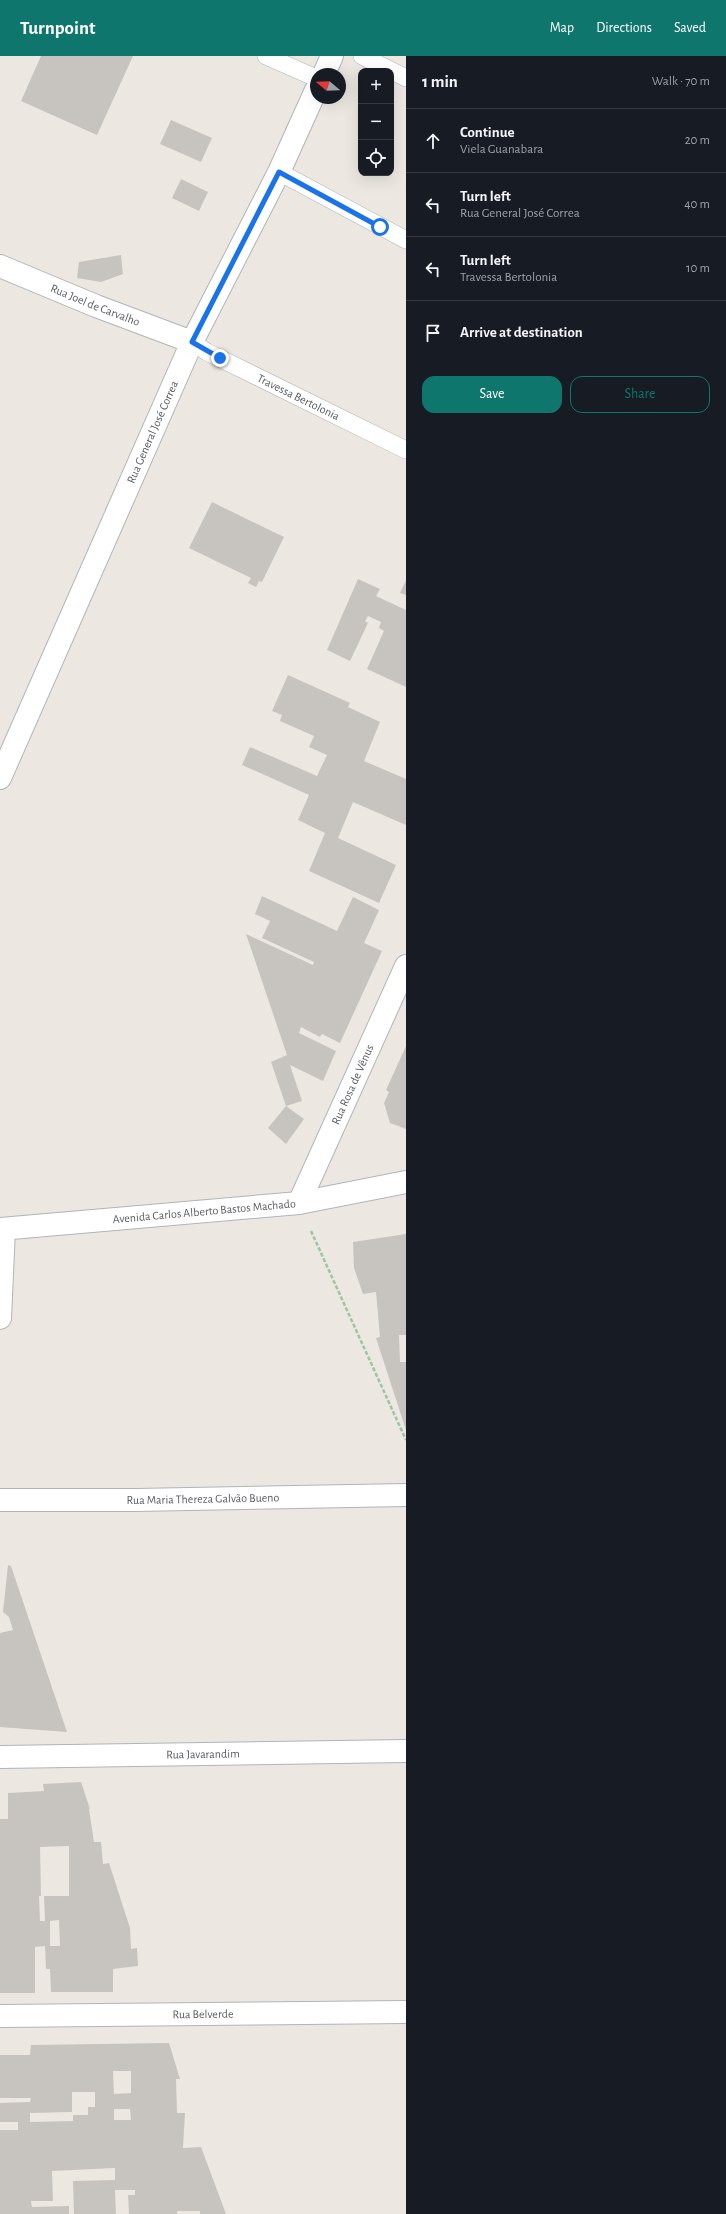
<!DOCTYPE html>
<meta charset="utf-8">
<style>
:root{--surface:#171b24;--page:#242831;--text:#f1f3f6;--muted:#9ea1a6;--line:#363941;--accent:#0f766e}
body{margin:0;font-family:"Alegreya Sans",sans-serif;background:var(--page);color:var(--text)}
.controls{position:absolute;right:12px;top:12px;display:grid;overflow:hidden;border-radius:8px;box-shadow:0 4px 16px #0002}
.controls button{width:36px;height:36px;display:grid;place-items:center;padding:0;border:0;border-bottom:1px solid var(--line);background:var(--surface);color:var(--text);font:20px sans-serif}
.compass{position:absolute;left:310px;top:12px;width:36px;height:36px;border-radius:50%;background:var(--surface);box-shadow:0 4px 16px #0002;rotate:289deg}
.stop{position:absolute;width:12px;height:12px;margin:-9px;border:3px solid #1a73e8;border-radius:50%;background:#fff}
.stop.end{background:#1a73e8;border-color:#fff;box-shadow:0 1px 4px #0008}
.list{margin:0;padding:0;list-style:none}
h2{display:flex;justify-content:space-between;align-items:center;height:52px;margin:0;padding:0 16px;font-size:17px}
h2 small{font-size:13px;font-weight:400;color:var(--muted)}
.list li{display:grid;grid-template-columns:26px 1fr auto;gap:12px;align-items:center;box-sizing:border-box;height:64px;padding:0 16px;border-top:1px solid var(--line)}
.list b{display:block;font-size:15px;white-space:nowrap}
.list p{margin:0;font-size:13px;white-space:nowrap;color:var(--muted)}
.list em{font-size:13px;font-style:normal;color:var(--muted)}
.actions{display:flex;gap:8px;padding:12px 16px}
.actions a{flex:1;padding:9px 0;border:1px solid var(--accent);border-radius:12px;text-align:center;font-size:14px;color:var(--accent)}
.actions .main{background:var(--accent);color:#fff}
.icon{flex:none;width:22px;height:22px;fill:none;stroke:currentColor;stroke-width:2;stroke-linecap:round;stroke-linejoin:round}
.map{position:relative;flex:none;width:406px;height:2158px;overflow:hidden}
header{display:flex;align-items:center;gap:24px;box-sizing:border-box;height:56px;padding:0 20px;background:var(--accent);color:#fff}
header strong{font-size:19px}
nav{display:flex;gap:22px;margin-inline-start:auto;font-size:14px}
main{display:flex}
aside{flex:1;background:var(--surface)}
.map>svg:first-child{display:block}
</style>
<header>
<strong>Turnpoint</strong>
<nav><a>Map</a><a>Directions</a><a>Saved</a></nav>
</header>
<main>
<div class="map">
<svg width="406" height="2158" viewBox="0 0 406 2158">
<rect width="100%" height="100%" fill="#ece8e1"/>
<path fill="#c7c3be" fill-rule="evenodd" d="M41,0h92l-36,79 -76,-34z
M171,64l41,18 -11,24 -41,-18z
M181,123l27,13 -9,19 -27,-13z
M121,199l2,19 -22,8 -24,-4 2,-16z
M212,446l72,35 -22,45 -3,-1 -3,6 -8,-4 3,-5 -62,-30z
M358,523l22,10 -4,7 30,14v77l-39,-18 17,-38 -5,-3 2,-6 -13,-6 -3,5 3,2 -18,38 -23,-11z
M406,524v15l-6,-2z
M288,619l62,28 -2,4 32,15 -16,39 42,18v46l-53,-23 -15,36 58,27 -17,38 -70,-32 16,-38 -27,-13 11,-25 -67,-30 8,-18 67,29 10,-21 -18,-8 5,-11 -34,-15 2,-6 -10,-4z
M262,840l75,35 16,-34 26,13 -15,33 18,8 -42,92 -18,-9 -2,3 -19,-10 -2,6 37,18 -13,30 -33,-16 12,36 -16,5 18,13 -18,25 -18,-16 18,-22 -15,-44 16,-7 -41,-121 67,31 1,-3 -52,-24 8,-17 -15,-7z
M406,990v83l-16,-6 -6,-20 5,-11 -3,-2z
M406,1178v101h-7l1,27h6v68l-30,-92 4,-1 -4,-45 -13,2 -9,-26 -1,-26z
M8,1509l3,1 56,166 -67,-5v-94l13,-3 -4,-13 -6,-5z
M81,1726l9,27h-1l5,33h7l2,22 6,-1 21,65 1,21 6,-1 1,18 -25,3v23h-62l-1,-23h-4l-1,-23 -10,1v46h-35v-174h8v-26l36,-2 -1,-7zM69,1790v50h-25l1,25h-5l-1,-25h2l-1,-49zM59,1864l1,26h-10v-25z
M169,1987l11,36h-4l1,34h8l-2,35 18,-1 25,67h-26v-3h-23v3h-48l-1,-19h7v-5h-20l1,24h-42l-1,-33 42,-1v-12l-63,3 1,30h-22l1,6 37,-1v8h-69v-84h18v-8h-18v-19l30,-1 1,-4h-31v-43h30l1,-10zM113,2015h18v22l-17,1zM72,2036h23v15h-7v8h-15v6l-43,1v-9l42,-1zM114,2053h16l1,11h-17z"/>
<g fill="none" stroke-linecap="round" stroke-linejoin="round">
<defs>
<g id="service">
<path d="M266,0l50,22"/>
<path d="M362,0l44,22"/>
<path d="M279,116l127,68"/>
<path id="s1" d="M192,286l15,10 199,98"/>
</g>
<g id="minor">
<path d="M324,18l8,-18"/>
<path id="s2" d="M0,210l96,40 96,36"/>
<path id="s3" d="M0,722l192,-436 87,-170 37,-82"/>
<path id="s4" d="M299,1147l107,-237"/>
<path d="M0,1262l4,-89"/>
<path id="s5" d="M0,1444h136l270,-5"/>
<path id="s6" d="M0,1701l406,-6"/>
<path id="s7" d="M0,1960l406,-4"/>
</g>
<g id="tertiary">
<path id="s8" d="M0,1173l299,-26 107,-21"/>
</g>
</defs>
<use href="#service" stroke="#b1b4b8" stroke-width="18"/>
<use href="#minor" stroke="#b1b4b8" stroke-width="24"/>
<use href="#tertiary" stroke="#b1b4b8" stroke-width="24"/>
<path stroke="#98c7a0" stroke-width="2.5" stroke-dasharray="4 2" stroke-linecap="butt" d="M311,1175l95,209"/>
<use href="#service" stroke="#fff" stroke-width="17"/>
<use href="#minor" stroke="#fff" stroke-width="22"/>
<use href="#tertiary" stroke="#fff" stroke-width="22"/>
</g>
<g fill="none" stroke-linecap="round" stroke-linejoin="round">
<path stroke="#1a73e8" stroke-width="5" d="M220,302l-28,-16 87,-170 101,55"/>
</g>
<g text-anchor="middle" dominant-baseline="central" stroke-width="3" stroke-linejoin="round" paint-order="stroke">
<g font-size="12" fill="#595e61" stroke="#fff">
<text stroke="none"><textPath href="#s2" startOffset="103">Rua Joel de Carvalho</textPath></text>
<text stroke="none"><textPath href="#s1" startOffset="120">Travessa Bertolonia</textPath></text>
<text stroke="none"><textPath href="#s3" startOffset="378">Rua General José Correa</textPath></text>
<text stroke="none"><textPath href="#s4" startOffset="130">Rua Rosa de Vênus</textPath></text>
<text stroke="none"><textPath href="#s8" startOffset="205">Avenida Carlos Alberto Bastos Machado</textPath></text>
<text stroke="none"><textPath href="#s5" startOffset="203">Rua Maria Thereza Galvão Bueno</textPath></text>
<text stroke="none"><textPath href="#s6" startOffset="203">Rua Javarandim</textPath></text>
<text stroke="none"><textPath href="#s7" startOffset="203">Rua Belverde</textPath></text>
</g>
</g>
</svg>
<div class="controls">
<button>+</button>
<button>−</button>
<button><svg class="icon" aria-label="locate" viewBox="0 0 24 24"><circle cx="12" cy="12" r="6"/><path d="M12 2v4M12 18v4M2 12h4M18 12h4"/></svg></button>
</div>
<svg class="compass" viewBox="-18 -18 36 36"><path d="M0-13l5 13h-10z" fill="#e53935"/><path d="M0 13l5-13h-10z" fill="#9ea1a6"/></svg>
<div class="stop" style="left:380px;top:171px"></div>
<div class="stop end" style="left:220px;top:302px"></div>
</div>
<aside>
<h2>1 min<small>Walk · 70 m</small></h2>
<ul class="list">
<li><svg class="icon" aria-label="ahead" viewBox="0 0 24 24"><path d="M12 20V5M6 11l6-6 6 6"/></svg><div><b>Continue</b><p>Viela Guanabara</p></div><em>20 m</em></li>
<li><svg class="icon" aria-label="left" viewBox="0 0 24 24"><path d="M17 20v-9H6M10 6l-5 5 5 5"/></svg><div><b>Turn left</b><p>Rua General José Correa</p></div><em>40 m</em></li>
<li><svg class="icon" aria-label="left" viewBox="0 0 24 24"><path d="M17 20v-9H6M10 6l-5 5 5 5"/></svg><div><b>Turn left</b><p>Travessa Bertolonia</p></div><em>10 m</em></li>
<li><svg class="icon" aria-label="arrive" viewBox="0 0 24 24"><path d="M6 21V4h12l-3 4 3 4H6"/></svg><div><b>Arrive at destination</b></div></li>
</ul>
<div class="actions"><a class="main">Save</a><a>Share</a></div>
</aside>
</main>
